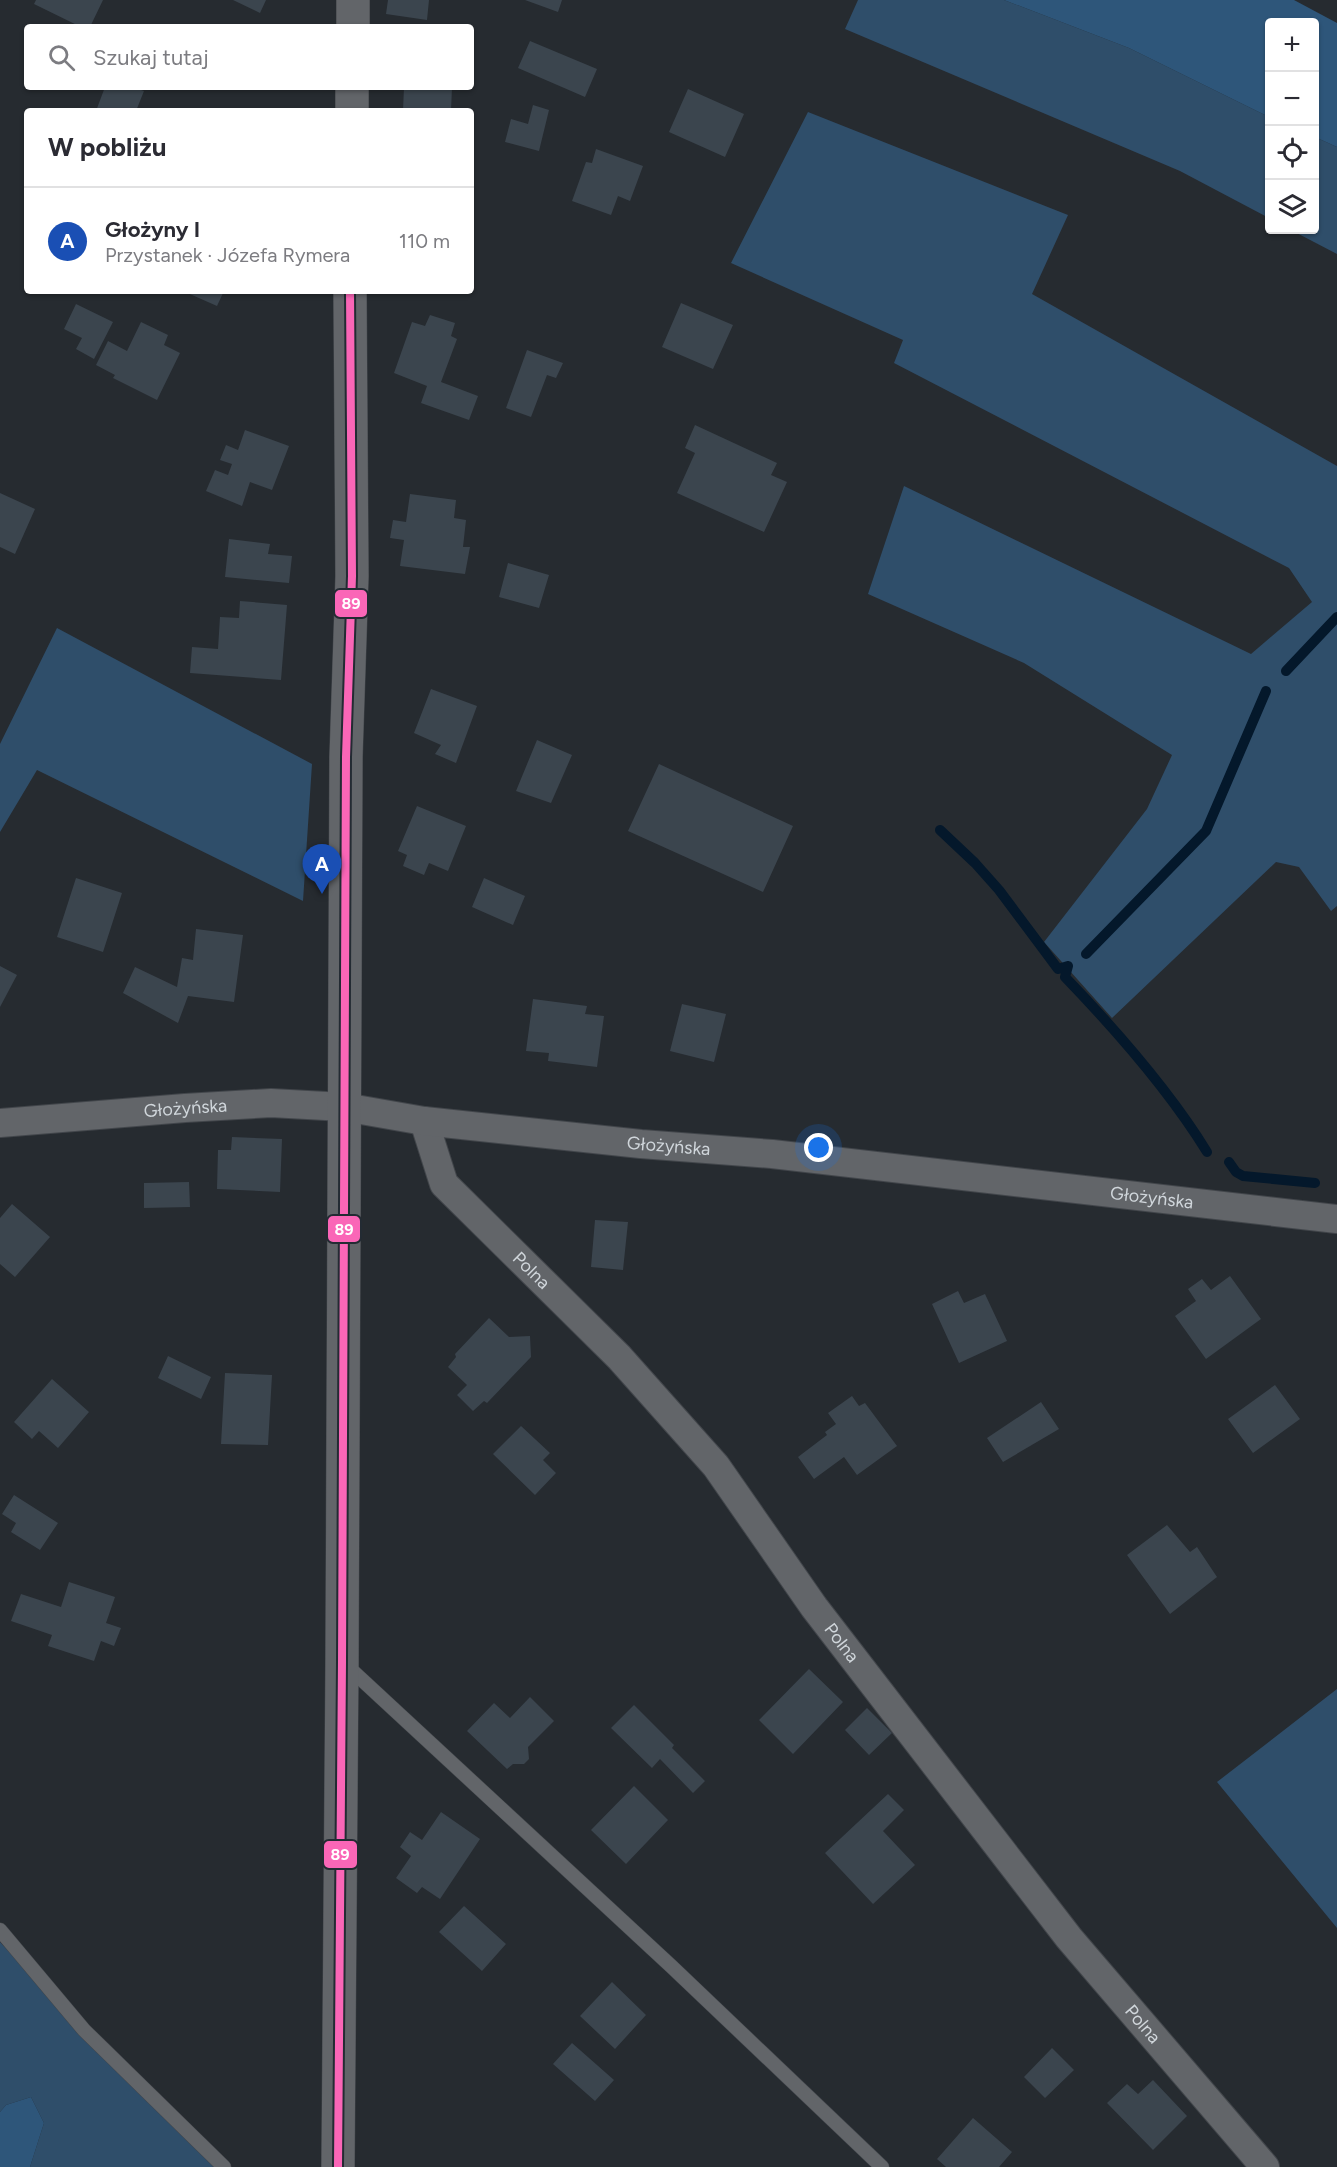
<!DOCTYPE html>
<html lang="pl">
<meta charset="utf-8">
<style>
:root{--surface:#fff;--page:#f2f2f3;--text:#2b2b33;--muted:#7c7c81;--line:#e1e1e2;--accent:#111827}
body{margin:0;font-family:Figtree,sans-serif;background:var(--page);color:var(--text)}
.controls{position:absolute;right:18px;top:18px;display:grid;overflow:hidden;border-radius:6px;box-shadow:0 2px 4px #0004}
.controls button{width:54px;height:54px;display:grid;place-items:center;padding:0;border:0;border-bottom:2px solid var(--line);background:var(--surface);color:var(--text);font:30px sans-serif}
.you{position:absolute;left:819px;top:1148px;width:21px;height:21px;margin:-15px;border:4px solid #fff;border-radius:50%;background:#1a73e8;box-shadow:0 0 0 9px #1a73e833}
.badge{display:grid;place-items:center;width:39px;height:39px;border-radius:50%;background:var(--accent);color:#fff;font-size:20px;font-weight:700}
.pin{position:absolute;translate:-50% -50px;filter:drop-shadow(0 2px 3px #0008)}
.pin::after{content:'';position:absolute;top:32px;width:21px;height:18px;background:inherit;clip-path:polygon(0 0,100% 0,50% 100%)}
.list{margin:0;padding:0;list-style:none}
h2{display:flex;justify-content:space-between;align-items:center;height:78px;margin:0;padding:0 24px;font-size:26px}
h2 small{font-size:20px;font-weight:400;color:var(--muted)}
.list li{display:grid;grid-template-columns:39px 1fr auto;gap:18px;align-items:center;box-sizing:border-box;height:108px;padding:0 24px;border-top:2px solid var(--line)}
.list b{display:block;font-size:22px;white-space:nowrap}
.list p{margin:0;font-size:20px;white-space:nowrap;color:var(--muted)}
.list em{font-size:20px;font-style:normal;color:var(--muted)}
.icon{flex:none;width:33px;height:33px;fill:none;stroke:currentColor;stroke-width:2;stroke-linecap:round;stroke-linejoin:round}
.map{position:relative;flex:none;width:1337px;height:2167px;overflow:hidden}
.search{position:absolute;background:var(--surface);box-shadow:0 2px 4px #0004;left:24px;top:24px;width:450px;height:66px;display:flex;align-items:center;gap:15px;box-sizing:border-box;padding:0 21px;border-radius:6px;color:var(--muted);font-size:22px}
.panel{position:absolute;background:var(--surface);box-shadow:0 2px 4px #0004;left:24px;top:108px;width:450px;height:186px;border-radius:6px}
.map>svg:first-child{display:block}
</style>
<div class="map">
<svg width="1337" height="2167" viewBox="0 0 1337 2167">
<rect width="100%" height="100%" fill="#262b30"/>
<path fill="#2f4e6a" d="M858,0h146l125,48 140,69v101l-89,-47 -335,-142z
M808,112l260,103 -36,79 305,172v440l-6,5 -32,-44 -23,-5 -164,156 -68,-76 103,-133 25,-54 -148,-92 -156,-69 36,-108 347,168 61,-52 -23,-34 -395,-205 9,-23 -172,-77z
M1315,137l22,10v107l-46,-24h23z
M57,628l255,136 -9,137 -266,-131 -37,62v-88z
M1337,1689v239l-120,-146z
M0,1942l216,225h-186l14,-44 -13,-26 -25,8 -6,7z"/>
<path fill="#2e567a" d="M1004,0h290l43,23v124l-22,-10 -1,-115h-44l-1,95 -140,-69z
M31,2097l13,26 -14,44h-30v-55l6,-7z"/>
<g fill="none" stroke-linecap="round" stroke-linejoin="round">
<path stroke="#04182b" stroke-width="10" d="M1286,671l51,-54
M940,830l35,33 24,27 59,79 10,-3
M1086,954l120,-123 60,-140
M1068,966l-3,11c51,53 104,113 142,175
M1229,1162l7,10 7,4 72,7"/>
</g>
<path fill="#3b454e" d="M36,0h67l-13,27h-9l-47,-23z
M233,0h33l-6,13z
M388,0h41l-2,20 -41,-6z
M525,0h37l-4,12z
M530,41l67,28 -12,28 -67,-29z
M105,87h27l12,4 -8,20h-40z
M404,87h48l-1,24h-48z
M688,89l56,25 -19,43 -56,-25z
M533,105l16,5 -10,41 -34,-9 6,-23 17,5z
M596,149l47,17 -13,35 -12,-5 -7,19 -39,-14 14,-39 6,1z
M183,291h41l-7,15z
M681,303l52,22 -20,44 -51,-22z
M76,304l37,18 -19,37 -18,-10 6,-11 -18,-9z
M430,315l25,8 -4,13 6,3 -16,43 37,14 -9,24 -48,-17 6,-17 -33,-13 18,-51 13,4z
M141,322l27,13 -4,10 16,8 -23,47 -44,-22 2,-3 -19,-10 12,-24 19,10z
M527,350l36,13 -7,15 -9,-3 -16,42 -25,-9z
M695,425l82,38 -6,12 16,7 -23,50 -87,-39 18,-40 -10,-5z
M245,430l44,16 -17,44 -22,-8 -8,24 -36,-15 9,-21 13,5 4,-11 -12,-4 6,-15 12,5z
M0,493l35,16 -20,45 -15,-7z
M410,494l46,6 -2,18 12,2 -3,27h7l-5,27 -65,-8 4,-26 -14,-2 3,-18 13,2z
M229,539l41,5 -2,10 24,2 -3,27 -64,-6z
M508,563l41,12 -10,33 -40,-11z
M240,601l47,4 -6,75 -91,-7 2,-26 26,2 2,-32 19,1z
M431,689l46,17 -21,57 -21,-9 6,-9 -27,-12z
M537,740l35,15 -21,48 -35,-12z
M659,764l134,62 -30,66 -135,-61z
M417,806l49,20 -18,45 -19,-8 -5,12 -21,-9 4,-11 -9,-4z
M76,878l46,15 -19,59 -46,-15z
M484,878l41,18 -12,29 -41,-18z
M196,929l47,6 -9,67 -46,-6 -10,27 -55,-30 12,-26 42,20 5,-29 11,2z
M0,966l17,9 -17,32z
M533,999l54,7 -2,8 19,2 -7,51 -49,-6 1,-8 -23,-2z
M682,1004l44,10 -12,48 -44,-11z
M232,1137l50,2 -2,53 -63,-3 1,-39h13z
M189,1182l1,25 -46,1v-25z
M12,1204l38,33 -35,40 -15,-13v-46z
M595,1220l33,2 -5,48 -32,-3z
M1230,1276l31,43 -55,40 -31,-43 21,-15 -8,-12 14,-10 9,11z
M958,1291l6,12 21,-9 22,47 -48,22 -27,-59z
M489,1318l20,19 21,-1 1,21 -44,46 -3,-2 -11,10 -16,-16 10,-10 -19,-18 8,-10 -1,-3z
M168,1356l43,21 -10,22 -43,-21z
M225,1373l47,2 -4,70 -47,-1z
M52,1379l37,33 -31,36 -19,-17 -7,8 -18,-17z
M1275,1385l25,34 -47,34 -25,-34z
M852,1396l7,10 6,-3 32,43 -40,29 -13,-18 -30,22 -16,-22 29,-22 -2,-3 11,-8 -8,-11z
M1041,1402l18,27 -56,33 -16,-24z
M521,1426l29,27 -7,7 13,13 -21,22 -42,-41z
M14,1495l44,28 -18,27 -29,-18 5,-9 -14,-9z
M1167,1525l23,27 7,-5 20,30 -47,37 -43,-59z
M69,1582l46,15 -9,26 15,5 -7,18 -13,-5 -7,20 -46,-15 4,-11 -41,-14 10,-27 40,13z
M809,1669l34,33 -50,52 -34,-34z
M530,1697l24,24 -26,26 1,12 -5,5h-11l-6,5 -40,-38 27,-28 16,15z
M634,1705l40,40 -2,3 33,33 -12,12 -33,-34 -8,9 -41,-40z
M867,1708l25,25 -23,22 -24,-25z
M634,1786l34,34 -42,44 -35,-34z
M888,1794l16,16 -21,21 32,34 -42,39 -48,-51z
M441,1812l39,27 -40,60 -18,-12 -5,6 -21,-15 15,-22 -11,-9 10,-15 12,8z
M464,1906l42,38 -24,27 -43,-39z
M612,1982l34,33 -31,34 -35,-33z
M572,2043l42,37 -19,21 -42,-37z
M1052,2048l22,22 -29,28 -21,-21z
M1153,2080l34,36 -34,34 -46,-47 20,-19 11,10z
M973,2118l39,34 -13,15h-53l-9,-8z"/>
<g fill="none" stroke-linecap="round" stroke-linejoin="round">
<defs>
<path id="service" d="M346,1665l325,301 211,201
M0,1930l84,100 140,137"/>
<g id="minor">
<path id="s1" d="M424,1121l20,63 175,173 97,109 98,141 255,331 196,229"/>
<path id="s2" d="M0,1123l185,-15 86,-5 73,4 80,14 217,23 131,10 565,65"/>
</g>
<path id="tertiary" d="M353,27v-27
M352,111v-24
M338,2167l4,-505 4,-905 6,-181 -2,-285"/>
</defs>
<use href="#service" stroke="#42464b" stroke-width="15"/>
<use href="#minor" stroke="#42464b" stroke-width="30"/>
<use href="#tertiary" stroke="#42464b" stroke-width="34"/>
<use href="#service" stroke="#626569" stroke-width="14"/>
<use href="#minor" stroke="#626569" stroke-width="28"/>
<use href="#tertiary" stroke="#626569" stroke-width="33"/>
<defs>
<path id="bus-1" d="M338,2167l4,-505 4,-905 6,-181 -2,-285"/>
</defs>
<use href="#bus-1" stroke="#232b33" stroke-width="12"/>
<use href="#bus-1" stroke="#fa66b7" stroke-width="8"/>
</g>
<g text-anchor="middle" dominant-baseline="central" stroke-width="4.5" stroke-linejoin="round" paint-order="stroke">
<g font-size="18" fill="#d0d6db" stroke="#232b33">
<text stroke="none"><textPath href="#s2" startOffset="186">Głożyńska</textPath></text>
<text stroke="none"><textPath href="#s2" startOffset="672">Głożyńska</textPath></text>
<text stroke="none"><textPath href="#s2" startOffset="1158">Głożyńska</textPath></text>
<text stroke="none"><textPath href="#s1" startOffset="189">Polna</textPath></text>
<text stroke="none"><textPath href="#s1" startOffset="675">Polna</textPath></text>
<text stroke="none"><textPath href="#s1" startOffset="1161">Polna</textPath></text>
</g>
</g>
<g stroke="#232b33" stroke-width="2">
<rect x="334" y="589" width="34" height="29" rx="6" fill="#fa66b7"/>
<rect x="327" y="1215" width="34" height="28" rx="6" fill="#fa66b7"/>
<rect x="323" y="1840" width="35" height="29" rx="6" fill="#fa66b7"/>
</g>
<g font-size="16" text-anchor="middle" font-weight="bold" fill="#fff">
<text x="351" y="609">89</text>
<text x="344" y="1235">89</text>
<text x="340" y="1860">89</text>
</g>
</svg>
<div class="controls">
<button>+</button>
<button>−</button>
<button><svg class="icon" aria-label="locate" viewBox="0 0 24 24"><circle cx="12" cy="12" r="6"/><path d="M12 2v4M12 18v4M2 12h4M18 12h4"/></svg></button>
<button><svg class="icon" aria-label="layers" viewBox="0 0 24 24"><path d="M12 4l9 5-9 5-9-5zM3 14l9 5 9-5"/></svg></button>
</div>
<div class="you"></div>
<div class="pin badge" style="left:322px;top:894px;background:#1a4fb4">A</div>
<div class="search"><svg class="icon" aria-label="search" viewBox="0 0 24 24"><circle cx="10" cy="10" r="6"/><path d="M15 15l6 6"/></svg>Szukaj tutaj</div>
<section class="panel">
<h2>W pobliżu<small></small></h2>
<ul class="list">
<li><span class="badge" style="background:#1a4fb4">A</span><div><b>Głożyny I</b><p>Przystanek · Józefa Rymera</p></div><em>110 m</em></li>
</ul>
</section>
</div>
